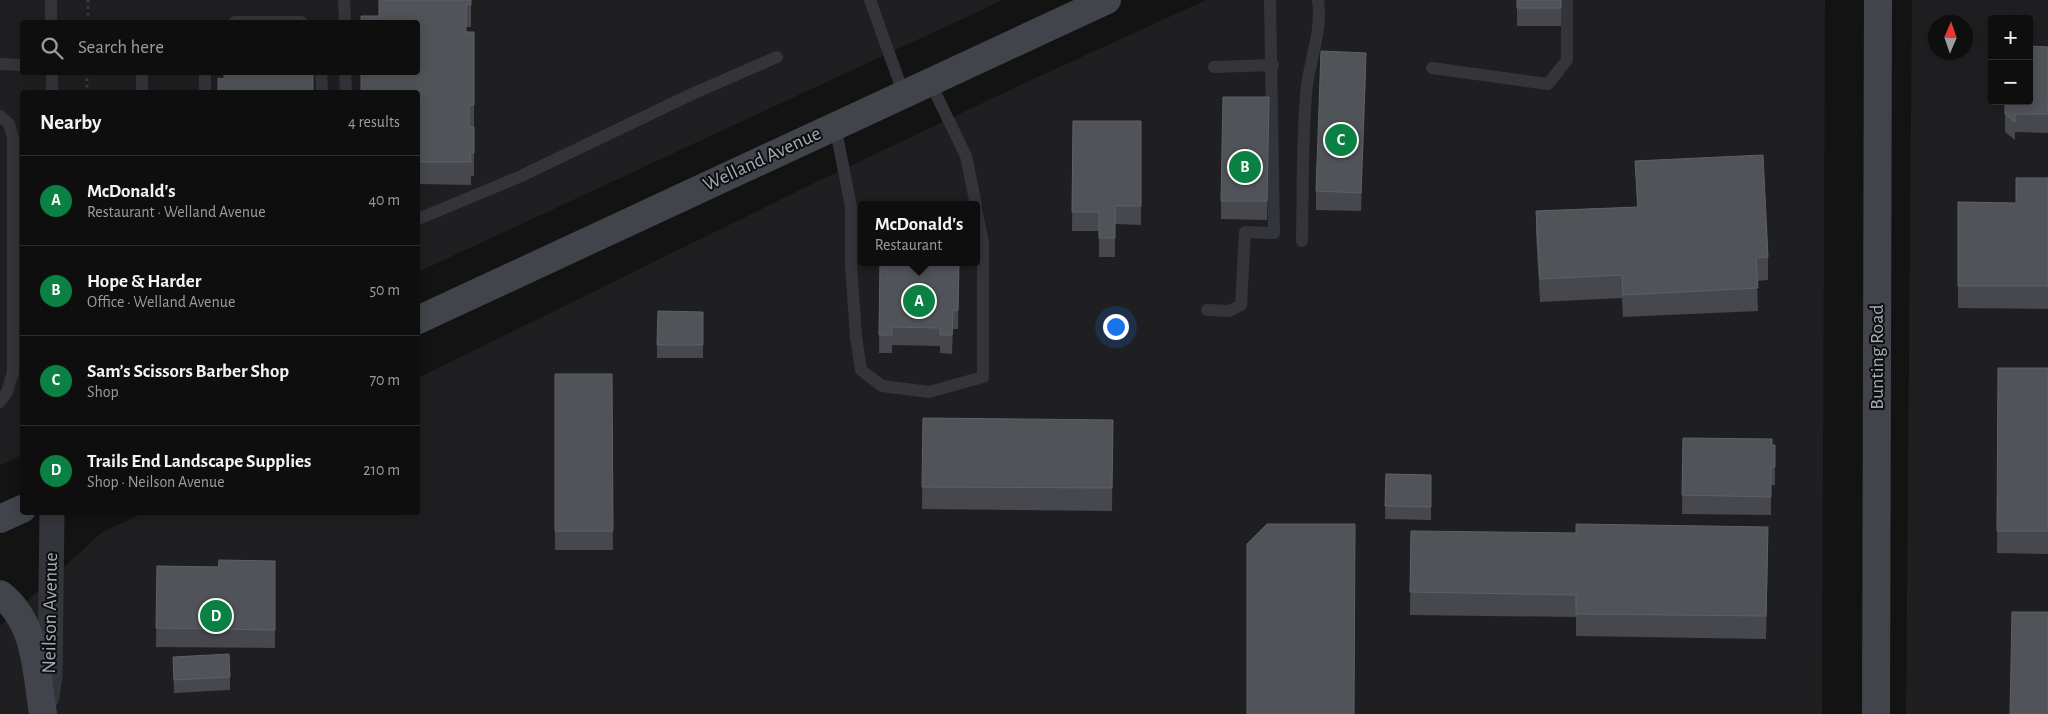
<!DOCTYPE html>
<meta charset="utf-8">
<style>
:root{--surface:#0e0e0f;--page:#171718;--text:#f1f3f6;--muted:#9b9c9e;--line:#2e2e2f;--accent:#0b8043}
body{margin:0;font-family:"Alegreya Sans",sans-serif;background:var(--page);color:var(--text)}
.controls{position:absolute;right:15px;top:15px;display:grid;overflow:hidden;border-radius:5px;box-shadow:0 2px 12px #0003}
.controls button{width:45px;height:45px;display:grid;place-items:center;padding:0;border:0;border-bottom:1px solid var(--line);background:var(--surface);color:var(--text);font:25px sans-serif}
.compass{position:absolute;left:1928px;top:15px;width:45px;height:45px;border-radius:50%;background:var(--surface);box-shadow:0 2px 12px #0003;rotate:2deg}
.you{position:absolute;left:1115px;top:326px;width:18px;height:18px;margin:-12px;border:4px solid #fff;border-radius:50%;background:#1a73e8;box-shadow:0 0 0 8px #1a73e833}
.badge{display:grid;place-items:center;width:32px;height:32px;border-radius:50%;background:var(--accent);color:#fff;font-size:16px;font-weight:700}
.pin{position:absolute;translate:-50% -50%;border:2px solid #fff;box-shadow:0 1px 5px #0006}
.popup{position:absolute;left:858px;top:201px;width:122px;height:65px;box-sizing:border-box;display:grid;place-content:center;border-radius:5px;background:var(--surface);filter:drop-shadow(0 1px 4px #0005);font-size:16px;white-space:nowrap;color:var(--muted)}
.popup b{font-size:19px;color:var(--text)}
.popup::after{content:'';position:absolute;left:50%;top:100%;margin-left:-10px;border:10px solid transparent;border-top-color:var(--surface)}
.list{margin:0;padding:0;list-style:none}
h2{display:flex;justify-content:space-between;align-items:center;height:65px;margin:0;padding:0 20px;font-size:21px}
h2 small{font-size:16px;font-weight:400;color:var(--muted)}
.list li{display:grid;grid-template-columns:32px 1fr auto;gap:15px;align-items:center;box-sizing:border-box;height:90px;padding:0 20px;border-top:1px solid var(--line)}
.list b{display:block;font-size:19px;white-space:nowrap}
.list p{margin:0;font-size:16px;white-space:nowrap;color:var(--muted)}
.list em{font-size:16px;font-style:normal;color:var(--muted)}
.icon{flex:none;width:28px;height:28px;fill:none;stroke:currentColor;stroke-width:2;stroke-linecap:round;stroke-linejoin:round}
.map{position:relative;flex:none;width:2048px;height:714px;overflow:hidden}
.search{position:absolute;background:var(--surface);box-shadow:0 2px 12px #0003;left:20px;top:20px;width:400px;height:55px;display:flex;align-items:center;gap:12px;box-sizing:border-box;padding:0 18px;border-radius:5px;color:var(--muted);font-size:19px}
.panel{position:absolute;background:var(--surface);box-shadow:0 2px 12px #0003;left:20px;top:90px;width:400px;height:425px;border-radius:5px}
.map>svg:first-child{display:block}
</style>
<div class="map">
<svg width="2048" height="714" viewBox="0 0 2048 714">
<rect width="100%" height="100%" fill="#131314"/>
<path fill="#1f1f22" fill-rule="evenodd" d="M0,0h1003l-585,272v-180h-396v363l-22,10zM22,22h396v50h-396z
M1206,0h619l-3,714h-1822v-88l101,-93 42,-20 275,-1v-134l388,-191 208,-99zM862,205h114v57h-114z
M1912,0h136v714h-142zM1992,19h37v82h-37zM1936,22h30v30h-30z"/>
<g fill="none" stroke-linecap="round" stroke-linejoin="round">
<path stroke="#393c41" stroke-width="3" stroke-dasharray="2.5 4" stroke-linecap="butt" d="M88,22v-22
M87,72v20"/>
<path stroke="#33353a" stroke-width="12" d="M51,0v22
M344,0l1,22
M870,0l34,95
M235,22h66
M0,64l22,1
M1214,67l59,-2
M1432,68l116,16 19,-24v-60
M52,72v20
M142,72v20
M321,72l1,20
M345,72l1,20
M930,82l36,74 10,49
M205,92v-20
M0,116l9,8 4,14v234l-6,20 -7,10
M835,125l16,82v59l5,71 5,33 21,16 47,6 54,-15v-134l-7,-34
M418,219l101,-42 173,-83 85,-37
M1302,241c1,-49 0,-98 4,-146 2,-32 17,-63 12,-95
M1207,310l22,1 12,-6 4,-73 29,1 -4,-233"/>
<path stroke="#33353a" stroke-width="25" d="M47,697l3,-21 2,-164"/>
<path stroke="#41444a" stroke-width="28" d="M418,320l689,-320
M0,519l22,-10
M0,594c37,28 36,78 43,120
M1876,714l2,-714"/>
</g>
<path fill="#46484d" d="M471,0v27h-5v5h8v144h-3v9l-53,-1v-92l-39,-76z
M1517,0h44v26h-44z
M2048,47v86l-33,-1v8l-10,-8v-31z
M1366,71l-5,140 -45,-1v-19z
M1269,97l-2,123 -46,-1v-18z
M1073,121h68v104l-26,-1v33h-16v-26h-27z
M1635,161l133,96v23l-11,1 1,30 -135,6 -1,-19 -82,4 -4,-68v-23l101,-4z
M2048,178v131l-90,-1v-106l58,1z
M880,262h79l-1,67h-5l-1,25 -12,-1v-7l-48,-1v8h-13z
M703,312v46h-46v-13z
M1998,368h50v186l-51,-1z
M555,374h57l1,176h-58z
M923,418l190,2 -1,91 -190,-2z
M1683,438l92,7v40h-4v30l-89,-1z
M1386,474l45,1v45l-46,-1z
M1411,531l357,19 -2,89 -190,-3v-19l-166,-2z
M275,561v87l-119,-1 1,-81 61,1z
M173,657l57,20v13l-56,3z"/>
<path fill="#2d2f31" d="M1366,53v18l-5,140v-18z"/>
<path fill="#505358" stroke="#5d6167" d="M379,0h92v5l-5,-1v28h8v73h-5v22h5v26h-4l1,9h-53v-70h-57v-20h57v-50h-57v-6h18z
M1517,0h44v8h-44z
M2029,46l19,1v67h-33v8l-10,-8v-13h24z
M1321,51l45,2 -5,140 -45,-2z
M224,72h89v20h-95v-14l6,1z
M1223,97h46l-2,104h-46z
M1073,121h68v85h-26v32h-16v-26h-27z
M1763,155l5,102 -12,1 2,30 -135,7 -1,-20 -82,4 -4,-68 102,-4 -3,-46z
M2016,178h32v108h-90v-84l58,1z
M880,262h79l-1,48 -5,1 -1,24h-12v-7l-48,-1v8h-13z
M658,311l45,1v33h-46z
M1998,368h50v163h-51z
M555,374h57l1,157h-58z
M923,418l190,2 -1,68 -190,-1z
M1683,438l89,1v6h3v22h-4v30l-89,-2z
M1386,474l45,1v32l-46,-1z
M1267,524h88l-1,190h-107v-170z
M1576,524l192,3 -2,89 -190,-2v-19l-166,-3 1,-61 165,2z
M219,560l56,1v69l-119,-2 1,-62 61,1z
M2012,612h36v102h-38z
M229,654l1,23 -56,3 -1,-23z"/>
<g text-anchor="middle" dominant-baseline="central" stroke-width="4" stroke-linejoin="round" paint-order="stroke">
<g font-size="20" fill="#a3abb6" stroke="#0e0e0f">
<text transform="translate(762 159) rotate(-25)">Welland Avenue</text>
<text transform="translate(1877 357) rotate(-90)">Bunting Road</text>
<text transform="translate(50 613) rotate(-89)">Neilson Avenue</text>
</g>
</g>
</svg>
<div class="controls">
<button>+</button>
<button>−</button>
</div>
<svg class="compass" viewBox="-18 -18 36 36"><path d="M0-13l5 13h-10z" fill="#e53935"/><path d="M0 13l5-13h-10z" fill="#9b9c9e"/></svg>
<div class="you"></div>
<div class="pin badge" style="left:919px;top:301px">A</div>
<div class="popup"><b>McDonald's</b>Restaurant</div>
<div class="pin badge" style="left:1245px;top:167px">B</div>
<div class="pin badge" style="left:1341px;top:140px">C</div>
<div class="pin badge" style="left:216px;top:616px">D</div>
<div class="search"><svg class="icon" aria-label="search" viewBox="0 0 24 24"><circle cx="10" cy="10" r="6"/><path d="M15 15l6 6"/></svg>Search here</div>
<section class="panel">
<h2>Nearby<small>4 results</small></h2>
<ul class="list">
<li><span class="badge">A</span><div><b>McDonald's</b><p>Restaurant · Welland Avenue</p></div><em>40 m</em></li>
<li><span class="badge">B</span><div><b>Hope &amp; Harder</b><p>Office · Welland Avenue</p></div><em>50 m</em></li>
<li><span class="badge">C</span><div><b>Sam’s Scissors Barber Shop</b><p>Shop</p></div><em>70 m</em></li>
<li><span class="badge">D</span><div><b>Trails End Landscape Supplies</b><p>Shop · Neilson Avenue</p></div><em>210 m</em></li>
</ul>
</section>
</div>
